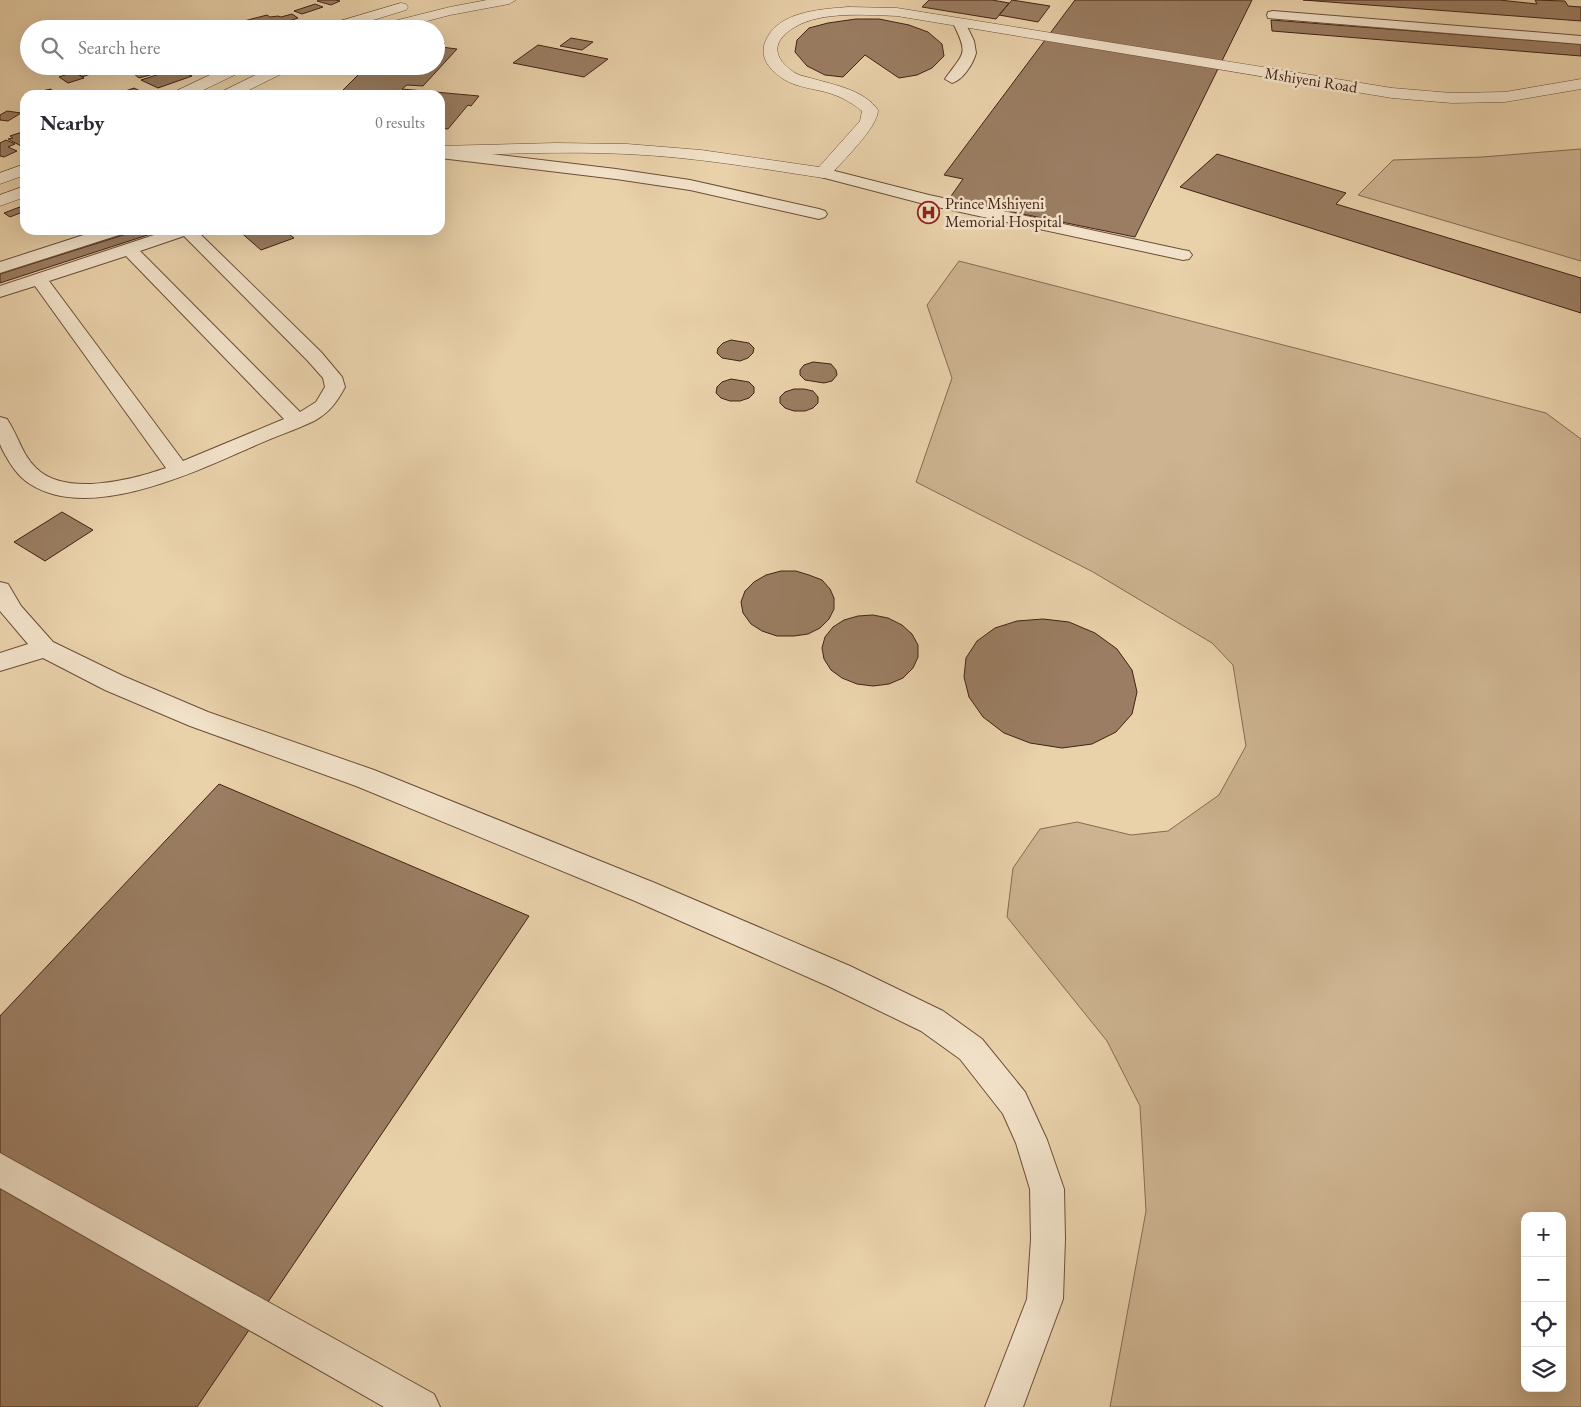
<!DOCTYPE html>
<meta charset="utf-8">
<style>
:root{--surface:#fff;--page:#f2f2f3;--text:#2b2b33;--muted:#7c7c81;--line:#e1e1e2}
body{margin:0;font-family:"EB Garamond",serif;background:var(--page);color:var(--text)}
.controls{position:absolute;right:15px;bottom:15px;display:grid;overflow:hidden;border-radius:10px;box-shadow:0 5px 20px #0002}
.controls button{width:45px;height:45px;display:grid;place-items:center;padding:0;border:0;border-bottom:1px solid var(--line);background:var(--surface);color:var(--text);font:25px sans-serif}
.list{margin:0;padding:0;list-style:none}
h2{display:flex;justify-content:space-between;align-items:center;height:65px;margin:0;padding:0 20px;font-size:21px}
h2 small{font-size:16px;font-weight:400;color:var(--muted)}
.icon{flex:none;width:28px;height:28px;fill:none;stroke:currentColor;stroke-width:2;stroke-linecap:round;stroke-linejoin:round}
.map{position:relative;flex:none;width:1581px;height:1407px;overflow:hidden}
.search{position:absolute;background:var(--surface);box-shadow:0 5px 20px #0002;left:20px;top:20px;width:425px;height:55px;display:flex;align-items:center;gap:12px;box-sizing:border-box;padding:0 18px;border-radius:28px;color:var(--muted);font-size:19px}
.panel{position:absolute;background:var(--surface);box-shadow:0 5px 20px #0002;left:20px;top:90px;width:425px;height:145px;border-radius:15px}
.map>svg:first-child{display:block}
</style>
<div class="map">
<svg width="1581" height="1407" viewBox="0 0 1581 1407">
<rect width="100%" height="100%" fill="#e9d1aa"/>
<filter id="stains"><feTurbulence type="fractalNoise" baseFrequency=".004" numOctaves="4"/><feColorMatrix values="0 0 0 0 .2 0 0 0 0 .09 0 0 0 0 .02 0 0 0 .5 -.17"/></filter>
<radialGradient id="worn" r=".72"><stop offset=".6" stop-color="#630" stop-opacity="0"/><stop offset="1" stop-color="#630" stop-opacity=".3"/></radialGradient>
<path fill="#cdb390" stroke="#886a52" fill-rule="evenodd" d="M1581,149v112l-223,-66 35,-35 89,-3z
M959,261l587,152 35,26v968h-471l36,-196 -6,-105 -33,-65 -100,-124 6,-49 27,-39 37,-7 54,13 37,-4 51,-36 27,-49 -13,-81 -21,-22 -119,-71 -177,-90 36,-104 -25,-73zM1525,1216h37v172h-37z"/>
<path fill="#9a7d62" stroke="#442213" d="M319,0h16l5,1 -9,4 -14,-4z
M929,0h63l17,3 -13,16 -74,-12z
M1012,0l38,6 -12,16 -39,-7z
M1075,0h177l-117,237 -186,-38 14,-20 -19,-4z
M1303,0h196l38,4 -2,-4 30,1 3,5 13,1v14z
M315,4l8,3 -21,7 -8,-3z
M292,14l6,4 -34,11h-4l-6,-5 -4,1 -6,-4 23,-6 3,2 8,-1 3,1z
M856,19h23l30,6 19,7 14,12 2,12 -12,12 -15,7 -18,3 -34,-23 -22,22 -18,-2 -18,-9 -12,-14 2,-12 12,-12 19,-5z
M1271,20l310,24v12l-309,-25z
M571,38l22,4 -11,8 -22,-4z
M436,42l9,1 -4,4 16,2 -34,37 -16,-1 -5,4 77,7 -8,10 -3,-1 -20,24 -8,-1v-33h-102l29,-29h69z
M538,45l70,14 -24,18 -71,-14z
M157,66l22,1 -40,11 -6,-5z
M181,66h15l7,3 -12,5 -15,-6z
M92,67l7,4 -17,6 -7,-5z
M175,69l17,7 -34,12 -17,-8z
M74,72l10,6 -16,5 -9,-6z
M134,88l8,4 -9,3h-19z
M51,89l3,5 -15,1 -2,-3z
M7,111l14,2 -13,8 -8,-1v-5z
M25,131v15h-4l-13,-7 5,-1 -3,-2z
M6,140l9,4 -7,3 9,4 -13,6 -4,-1v-13z
M1217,154l129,39 -10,11 245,74v35l-401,-126z
M25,205v6l-15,6 -6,-4z
M139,230h24l-163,53v-9z
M238,230h50l-3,1 9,7 -33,12z
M731,340l18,3 5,5 -1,5 -5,5 -8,3 -18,-3 -5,-5 1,-5 5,-5z
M813,362l18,2 5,6 1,5 -5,6 -8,2 -19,-3 -5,-5v-5l4,-5z
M731,379l18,3 5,5v6l-5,5 -9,3h-10l-9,-3 -5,-5 1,-6 5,-5z
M794,389h10l9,2 5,6v6l-5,5 -8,3h-11l-9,-3 -5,-5v-6l5,-5z
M62,512l31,18 -48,31 -31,-19z
M781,571h15l13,4 13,5 8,9 4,9v11l-5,10 -9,9 -12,6 -14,2h-17l-15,-5 -11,-7 -8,-11 -2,-11 4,-11 9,-9 12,-7z
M873,615l15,3 14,7 10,9 6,11v12l-5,11 -10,10 -14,6 -16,2 -16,-2 -15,-6 -11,-8 -7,-11 -2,-11 3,-11 8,-10 11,-7 14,-4z
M1043,619l26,3 26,11 22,16 15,21 5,22 -5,22 -16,18 -24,12 -30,4 -32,-5 -26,-10 -21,-16 -14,-20 -5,-20 2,-19 11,-17 18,-13 22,-7z
M219,784l310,132 -332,491h-197v-391z"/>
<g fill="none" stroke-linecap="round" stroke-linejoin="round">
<defs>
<path id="service" d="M1273,11l308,25v8l-313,-26 -1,-3 1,-3z
M959,19l5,1 10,21 2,12c-3,11 -13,27 -24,30l-7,-4c19,-27 24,-24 8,-56z
M440,148l176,21 74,11 129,29 6,2 2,3 -2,3 -6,2 -129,-29 -74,-11 -176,-21z
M823,168l106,27 254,55 6,1 3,4 -3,4 -6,1 -255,-55 -111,-29 -2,-3 2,-3z
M99,230h25l-2,4 -122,39v-11z
M169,230h27l125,122 21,25 3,10c-8,15 -16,26 -31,34 -19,9 -40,16 -60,25 -57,25 -164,77 -224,38 -13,-8 -21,-22 -28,-35l-2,-5v-27l7,2c11,16 15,36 29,49 29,29 96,12 130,0l-131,-182 -35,11v-11zM184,236l123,124 16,18 2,9 -9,15 -16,10 -160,-161zM126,256l158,163 -101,42 -134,-180z
M0,582l8,2 13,22 32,36 70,34 85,36 166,58 281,113 195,83 93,45 39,28 43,53 22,48 17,49 1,50 -2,60 -40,108h-38l42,-108 4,-60 -1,-50 -14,-46 -13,-29 -43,-55 -39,-28 -93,-45 -193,-85 -279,-115 -166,-60 -85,-36 -62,-32 -43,13v-18l28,-9 -28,-33z
M0,1153l434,241 6,13h-56l-384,-219z"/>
<path id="minor" d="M487,0h29l-7,4 -59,11 -53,14h-25l2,-3 76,-19z
M401,3l5,1 2,3 -2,3 -62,19h-23l2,-3z
M848,7l49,1 495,80 60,5 53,-1 76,-13v10l-76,13 -53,1 -60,-5 -495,-82c-29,-1 -76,-5 -102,11 -24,14 -23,31 0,46 5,3 13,4 19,6 21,6 50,11 64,31 0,18 -37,52 -49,67l-6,1c-65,-10 -130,-21 -196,-24 -63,-3 -125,0 -187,2v-10l116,-3 71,1 74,6 118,17 41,-46 2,-10c-9,-7 -18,-13 -30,-17 -14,-5 -34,-6 -47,-14 -19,-12 -29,-27 -15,-47 16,-22 53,-24 78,-26z
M229,66h20l-2,3 -54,26h-21l2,-3z
M274,66h19l-2,3 -52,26h-20l2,-3z
M25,164v11l-25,9v-11z
M25,186v11l-25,9v-11z"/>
</defs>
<use href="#service" stroke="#6d4e39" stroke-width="2"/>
<use href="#minor" stroke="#6d4e39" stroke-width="1"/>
<use href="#service" fill="#f1e1c8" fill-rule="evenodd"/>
<use href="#minor" fill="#f1e1c8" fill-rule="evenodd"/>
</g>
<defs>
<symbol id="hospital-ring" viewBox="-11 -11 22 22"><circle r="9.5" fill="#f1e1c8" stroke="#8f2418" stroke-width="1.5"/><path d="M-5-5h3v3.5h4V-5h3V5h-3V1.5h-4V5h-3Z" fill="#8f2418"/></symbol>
</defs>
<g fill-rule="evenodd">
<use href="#hospital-ring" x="916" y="200" width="25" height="25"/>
</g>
<g text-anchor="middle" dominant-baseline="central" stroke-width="5" stroke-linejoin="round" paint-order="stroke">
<g font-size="16" fill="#442213" stroke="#f1e1c8">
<text transform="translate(1311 80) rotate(9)">Mshiyeni Road</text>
</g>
<g font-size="16" fill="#442213" stroke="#f1e1c8" text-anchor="start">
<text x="945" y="203">Prince Mshiyeni<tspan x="945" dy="18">Memorial Hospital</tspan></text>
</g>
</g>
<rect width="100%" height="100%" filter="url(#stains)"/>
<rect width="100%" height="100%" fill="url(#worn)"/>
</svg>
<div class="controls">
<button>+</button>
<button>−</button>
<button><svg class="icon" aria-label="locate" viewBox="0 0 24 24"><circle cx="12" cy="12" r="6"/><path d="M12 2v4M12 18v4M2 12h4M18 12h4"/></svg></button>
<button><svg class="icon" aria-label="layers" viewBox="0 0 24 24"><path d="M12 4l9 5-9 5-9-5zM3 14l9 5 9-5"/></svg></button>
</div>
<div class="search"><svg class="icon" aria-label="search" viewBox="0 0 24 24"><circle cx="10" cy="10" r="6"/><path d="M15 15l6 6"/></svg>Search here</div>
<section class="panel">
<h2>Nearby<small>0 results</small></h2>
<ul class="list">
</ul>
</section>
</div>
